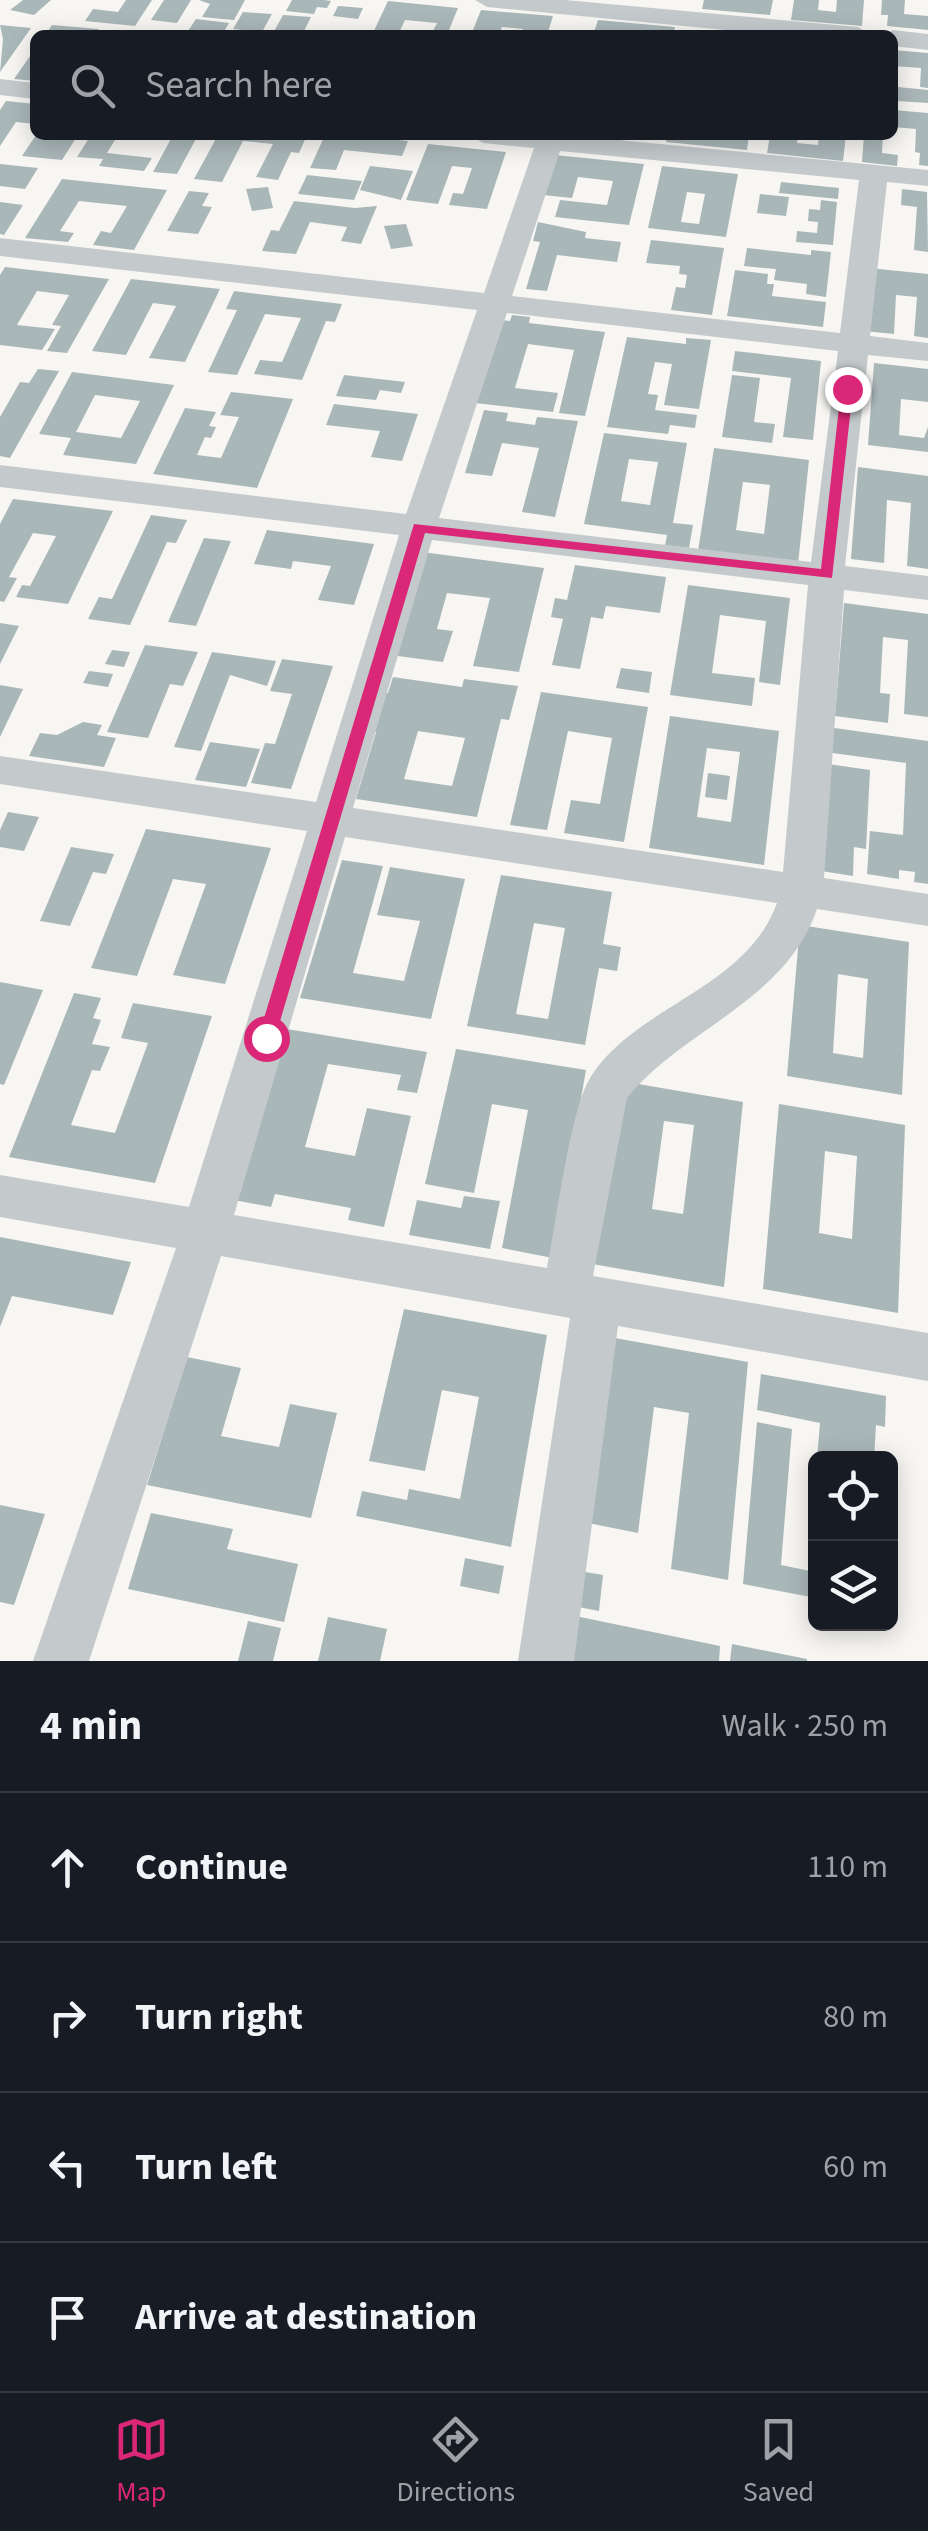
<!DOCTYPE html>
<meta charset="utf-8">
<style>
:root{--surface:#171b24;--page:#242831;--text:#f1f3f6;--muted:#9ea1a6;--line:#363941;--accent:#db2777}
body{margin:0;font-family:"Source Sans 3",sans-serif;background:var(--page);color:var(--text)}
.controls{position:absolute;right:30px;bottom:30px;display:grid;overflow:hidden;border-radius:15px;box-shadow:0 5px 25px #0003}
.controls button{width:90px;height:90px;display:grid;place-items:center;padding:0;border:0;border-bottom:2px solid var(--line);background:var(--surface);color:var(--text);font:50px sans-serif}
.stop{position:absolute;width:30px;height:30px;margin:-22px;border:8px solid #db2777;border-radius:50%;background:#fff}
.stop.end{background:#db2777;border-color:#fff;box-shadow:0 2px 10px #0008}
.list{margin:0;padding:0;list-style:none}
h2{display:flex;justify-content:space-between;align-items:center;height:130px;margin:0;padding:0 40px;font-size:42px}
h2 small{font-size:32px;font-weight:400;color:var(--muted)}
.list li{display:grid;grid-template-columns:65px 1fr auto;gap:30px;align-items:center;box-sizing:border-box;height:150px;padding:0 40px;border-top:2px solid var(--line)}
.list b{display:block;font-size:38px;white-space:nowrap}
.list em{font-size:32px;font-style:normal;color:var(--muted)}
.icon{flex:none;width:55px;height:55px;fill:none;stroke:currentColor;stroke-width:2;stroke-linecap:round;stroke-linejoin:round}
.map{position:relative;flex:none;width:928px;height:1661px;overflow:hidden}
.search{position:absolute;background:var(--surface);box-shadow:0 5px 25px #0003;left:30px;right:30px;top:30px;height:110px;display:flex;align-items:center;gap:25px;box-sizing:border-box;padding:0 35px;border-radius:15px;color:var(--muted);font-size:38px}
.sheet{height:730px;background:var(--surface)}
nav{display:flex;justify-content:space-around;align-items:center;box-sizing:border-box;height:140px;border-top:2px solid var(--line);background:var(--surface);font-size:28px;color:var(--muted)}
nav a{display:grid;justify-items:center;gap:5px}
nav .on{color:var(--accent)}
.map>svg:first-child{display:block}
</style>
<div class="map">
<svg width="928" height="1661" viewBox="0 0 928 1661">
<rect width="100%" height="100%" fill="#f7f6f3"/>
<path fill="#aab7b9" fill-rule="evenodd" d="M23,0h28l-17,15 -24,-5z
M126,0h26l-17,26 -50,-5 8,-12 25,3z
M164,0h27l-14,23 -26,-3z
M199,0h46l-11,20 -32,-3 8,-13z
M292,0h32l7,1 -4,7 -10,-1 -3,7 -28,-3z
M704,0h69l-3,15 -68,-6z
M794,0h25l-1,10 18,2 1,-12h27l-2,26 -71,-6z
M882,0h23l-1,14 24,2v14l-41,-4 1,-11h-7z
M388,1l70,7 -11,27h-16l6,-12 -32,-3 -7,15h-26z
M338,6l25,2 -5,11 -25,-3z
M481,10l72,6 -6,19h-26l2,-6 -21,-2 -3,8h-28z
M243,12l29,2 -10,18 -29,-3z
M283,15l28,2 -9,18h-30z
M196,19l33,4 -7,12 -34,-4z
M598,20l77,7 -2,8 -79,-3z
M0,25l31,3 -31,44 3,-33z
M52,25l47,4 -4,6h-50z
M35,49v32l-21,-2z
M893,50l35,3v35l-8,-1 1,-19 -28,-2z
M898,87l30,3v13l-31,-2z
M6,101l29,3v20l-19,-2 -16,24v-36z
M893,110l35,3v53l-9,-1 1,-12 -5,-1 1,-23 -23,-2z
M36,135h42l-16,25 -40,-4z
M91,135h27l-11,18 45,5 -8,13 -45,-5 4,-7 -26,-2z
M173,135h25l-21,39 -24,-2z
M218,135h89l-8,18 -8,-1 -13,28 -22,-3 17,-33 -30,-3 -21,41 -28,-3z
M325,135h24l59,6 -6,15 -58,-6 -8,20 -26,-2z
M668,135h81l-2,15 -81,-8z
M770,135h28l-1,8 21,2 1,-10h27l-3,26 -76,-8z
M864,135h19l-1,18 16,2 -1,11 -35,-4z
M428,144l78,8 -19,57 -38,-4 4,-12 10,1 9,-26 -20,-2 -14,38 -32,-4z
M555,155l89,9 -15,61 -74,-8 5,-17 47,5 6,-24 -35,-4 -6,21 -29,-3z
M0,164l38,4 -13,21 -25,-3z
M370,166l43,5 -12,29 -41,-10z
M662,166l76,8 -12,63 -78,-9zM687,192l18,2 -6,30 -18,-2z
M307,175l55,6 -8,19 -56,-6z
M62,179l105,11 -33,60 -41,-5 8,-14 10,2 16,-27 -48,-5 -19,30 14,2 -6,9 -43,-4z
M781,182l58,6 -1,11 -59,-6z
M268,187l5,21 -21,3 -6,-22z
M902,189l25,3 1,60 -14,-2 3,-43 -16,-2z
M189,191l20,2 -7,13 10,1 -14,27 -31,-3z
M760,194l29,3 -3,19 -29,-3z
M821,200l16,2 -4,43 -37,-3 1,-11 20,2 1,-11 -10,-1 1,-12 11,1z
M294,201l61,7 22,-2 -16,38 -20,-3 6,-14 -37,-5 -14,32 -34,-3 9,-21 8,1z
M0,202l23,3 -19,30 -4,-1z
M538,222l48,10 -1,6 36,4 -4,20 -60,-7 -10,36 -21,-2 14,-47 -7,-1z
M406,224l7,22 -22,3 -7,-23z
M651,240l73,8 -12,67 -41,-5 5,-23 9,1 2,-13 -8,-1 1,-8 -34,-3z
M747,248l64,7v-5l20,2 -5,45 -20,-3 1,-10 -33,-4 2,-11 -32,-3z
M5,267l104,12 -42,74 -20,-2 14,-25 -9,-1 17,-30 -32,-4 -20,34 38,4 -13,21 -42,-5v-70z
M869,268l59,6v64l-14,-2 3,-39 -21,-2 -2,39 -30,-3z
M735,270l33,4 -1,10h7l-2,12 54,6 -3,25 -96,-11z
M131,279l89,10 -35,73 -36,-4 27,-52 -23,-3 -27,52 -34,-4z
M234,291l108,13 -7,18 -9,-1 -24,59 -48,-6 6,-14 22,2 19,-44 -36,-4 -28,61 -29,-3 29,-62 -11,-1z
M512,315l18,2 -1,6 76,9 -20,84 -26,-3 15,-63 -46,-6 -13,44 43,5 -5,19 -78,-9 26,-83 9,1z
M627,337l59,7v-6l25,2 -12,69 -35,-4 8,-41 -17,-2 -7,32 10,1 -3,15 42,5 -2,13 -25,-3 -2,9 -61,-7z
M735,351l86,10 -8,79 -30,-3 8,-59 -59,-7z
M874,363l54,6v33l-27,-3 -2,36 25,3 4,-11v25l-60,-7z
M38,369l21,2 -49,87 -10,-2v-39l20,-35 9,1z
M72,372l102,13 -38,79 -73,-9 8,-17 -32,-4zM95,395l45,6 -19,37 -45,-6z
M344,375l61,7 -4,11 -21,-3 -4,10 -40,-4z
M732,375l28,3 -6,44 21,2 -3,19 -50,-6z
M231,392l62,7 -36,89 -104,-14 32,-66 31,4 -7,14 7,1 -5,11 -6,-1 -8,18 24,3 18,-41 -19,-2z
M334,404l84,10 -16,47 -31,-4 9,-26 -54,-6z
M484,410l24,3 -2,8 29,4 2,-8 41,4 -23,96 -33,-5 17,-64 -37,-5 -10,33 -27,-3z
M604,433l83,10 -14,80 20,2 -4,23 -24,-3 2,-10 -83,-11zM629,459l29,3 -8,43 -29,-4z
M714,448l95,12 -11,104 -100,-13zM743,482l27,3 -6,49 -28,-4z
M858,467l70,9v93l-21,-3 4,-63 -24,-3 -3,63 -33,-4z
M13,499l100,12 -45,93 -52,-7 6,-12 8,1 26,-50 -23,-3 -24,44 8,1 -13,24 -4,-1v-77z
M151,515l36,5 -11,23 -9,-1 -37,83 -42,-6 11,-22 13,2z
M267,530l107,14 -20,61 -36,-5 13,-34 -38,-5 -2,8 -37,-5z
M204,538l27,3 -35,85 -28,-4z
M422,552l122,16 -25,104 -46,-6 17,-68 -43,-5 -10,36 16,2 -10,31 -53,-7z
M575,565l91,12 -6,36 -54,-7 -3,13 -12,-2 -11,52 -28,-4 11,-46 -12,-2 4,-19 12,2z
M688,585l102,13 -10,87 -21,-3 7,-61 -46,-6 -8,58 43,5 -3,28 -82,-11z
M844,603l84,11v103l-24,-3 4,-74 -25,-3 -3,56 10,1 -2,29 -53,-7z
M0,623l19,3 -19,38z
M145,645l53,7 -15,34 -13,-2 -22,54 -41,-6z
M112,650l18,2 -6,15 -19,-3z
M212,652l64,9 -9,25 -37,-11 -29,76 -27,-4z
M282,659l51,7 -42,123 -40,-6 14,-40 10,1 17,-50 -22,-3z
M621,668l31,4 -3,21 -33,-5z
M89,671l24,3 -5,13 -25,-4z
M393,677l69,10 2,-8 54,7 -9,34 -8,-1 -24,98 -121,-18 20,-67 -7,-1 11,-39 8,1zM418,731l47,7 -13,48 -48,-7z
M0,685l23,4 -23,48z
M541,692l107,15 -24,135 -60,-9 7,-33 29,4 12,-66 -44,-7 -21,99 -37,-5z
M670,716l109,15 -15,134 -115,-17zM707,748l33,4 -9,70 -34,-5z
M83,722l19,3 -5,10 19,3 -12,29 -75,-11 11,-23 17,2z
M827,727l101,14v143l-14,-2 1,-10 -16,-2v9l-32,-5 3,-43 33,4 3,-72 -81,-11z
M210,742l50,7 -14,38 -51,-7z
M828,764l42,6 -4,79 -12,-2 -1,29 -32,-5z
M708,773l22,3 -3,24 -22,-3z
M8,812l31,5 -15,34 -24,-4v-17z
M146,829l125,19 -46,136 -52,-9 33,-91 -33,-5 -36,97 -46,-8z
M71,847l43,7 -8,20 -13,-2 -23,54 -30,-5z
M342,860l41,6 -30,107 51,8 16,-60 -43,-6 13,-48 75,12 -34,140 -131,-21z
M501,875l111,17 -9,52 18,3 -4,24 -18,-3 -14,77 -118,-19zM534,923l31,5 -17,91 -32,-5z
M800,925l109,17 -7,153 -115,-19zM838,974l30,5 -5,79 -30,-5z
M0,982l43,8 -39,95 -4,-1z
M74,993l27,5 -8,20 8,2 -9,24 18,3 -10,24 -8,-1 -21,55 44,8 33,-90 -27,-5 12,-35 79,13 -57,167 -146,-26z
M287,1029l140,23 -10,41 -20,-3 4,-15 -73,-11 -23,83 50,9 12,-48 44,8 -27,111 -36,-7 3,-12 -76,-14 -4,13 -37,-7z
M456,1049l130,21 -33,188 -51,-10 26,-138 -36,-6 -18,89 -49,-9z
M621,1081l122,21 -19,185 -132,-23zM664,1121l30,4 -11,89 -31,-5z
M779,1104l126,21 -7,188 -135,-24zM825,1151l32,5 -5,83 -33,-6z
M464,1196l36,5 -10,48 -81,-14 8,-35 44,8z
M0,1237l131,25 -18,53 -101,-19 -12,31z
M404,1309l143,26 -36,212 -155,-31 6,-25 45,9 2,-11 51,10 19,-102 -37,-7 -17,81 -56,-10z
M615,1338l133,24 -20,218 -57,-11 18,-156 -35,-6 -16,126 -50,-10z
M187,1357l54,11 -20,68 58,11 11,-43 47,9 -26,105 -164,-33z
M761,1374l125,22 -1,31 -9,-2 -2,33h-57l3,-35 -63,-13z
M757,1422l35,7 -11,136 29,6 6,-41v68l-73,-14z
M0,1505l45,9 -31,91 -14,-3z
M151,1513l82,16 -6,20 71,15 -14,58 -156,-33z
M465,1558l39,8 -5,28 -39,-8z
M573,1570l30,5 -4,36 -31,-6z
M566,1614l154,32 -1,15h-160z
M328,1617l59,12 -7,32h-62z
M248,1621l33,7 -8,33h-35z
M732,1644l75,15v2h-77z"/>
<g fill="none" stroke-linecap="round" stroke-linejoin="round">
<path fill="#c4cacc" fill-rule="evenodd" d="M475,0h90l293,27 13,8h-93l-291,-28z
M893,30l35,4v16l-35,-4v-11h-11z
M0,79l35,4v16l-35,-4z
M469,135h98l361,35v16l-41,-4 -17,154 58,7v18l-60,-6 -23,211 83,10v24l-84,-10 -20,288 104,16v32l-111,-17c-32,93 -133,119 -190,189l-34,178 335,57v48l-310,-55 -44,335h-56l52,-343 -349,-62 -132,405h-56l143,-413 -176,-31v-42l189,32 118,-376 -307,-47v-28l316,46 83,-267 -399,-48v-22l406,49 71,-204 -477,-54v-18l484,55 50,-145 -51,-5zM560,151l299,29 -19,153 -328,-37zM507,313l331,38 -27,211 -372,-44zM432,540l376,45 -25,287 -430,-64zM345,837l432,66c-31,87 -146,104 -188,177 -19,32 -33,145 -42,188l-313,-53z"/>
</g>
<path fill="#db2777" d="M847,385l6,4 -21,189 -407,-45 -150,505 -2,5h-13l-2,-5 156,-514 407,45 20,-180z"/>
</svg>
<div class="controls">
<button><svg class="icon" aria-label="locate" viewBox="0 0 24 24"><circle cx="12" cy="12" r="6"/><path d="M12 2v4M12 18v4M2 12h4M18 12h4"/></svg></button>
<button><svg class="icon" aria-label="layers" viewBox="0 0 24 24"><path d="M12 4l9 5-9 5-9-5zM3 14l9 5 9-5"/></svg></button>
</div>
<div class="stop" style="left:266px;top:1038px"></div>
<div class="stop end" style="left:847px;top:389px"></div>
<div class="search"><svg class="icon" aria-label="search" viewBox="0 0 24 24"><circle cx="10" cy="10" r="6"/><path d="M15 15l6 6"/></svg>Search here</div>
</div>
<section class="sheet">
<h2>4 min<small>Walk · 250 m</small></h2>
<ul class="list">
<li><svg class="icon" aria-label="ahead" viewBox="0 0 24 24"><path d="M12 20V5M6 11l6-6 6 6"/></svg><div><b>Continue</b></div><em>110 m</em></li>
<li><svg class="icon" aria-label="right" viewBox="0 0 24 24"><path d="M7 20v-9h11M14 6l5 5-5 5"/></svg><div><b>Turn right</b></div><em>80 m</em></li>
<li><svg class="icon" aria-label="left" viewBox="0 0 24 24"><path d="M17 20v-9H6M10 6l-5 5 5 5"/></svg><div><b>Turn left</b></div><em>60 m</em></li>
<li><svg class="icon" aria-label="arrive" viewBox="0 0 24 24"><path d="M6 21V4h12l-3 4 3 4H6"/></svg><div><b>Arrive at destination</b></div></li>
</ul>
</section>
<nav>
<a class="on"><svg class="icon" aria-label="map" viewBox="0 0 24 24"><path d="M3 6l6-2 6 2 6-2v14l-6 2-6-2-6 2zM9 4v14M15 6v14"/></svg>Map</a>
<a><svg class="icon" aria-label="directions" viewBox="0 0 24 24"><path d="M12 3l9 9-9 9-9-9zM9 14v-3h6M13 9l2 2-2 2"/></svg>Directions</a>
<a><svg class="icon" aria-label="saved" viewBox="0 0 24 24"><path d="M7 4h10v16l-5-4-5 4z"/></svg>Saved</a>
</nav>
